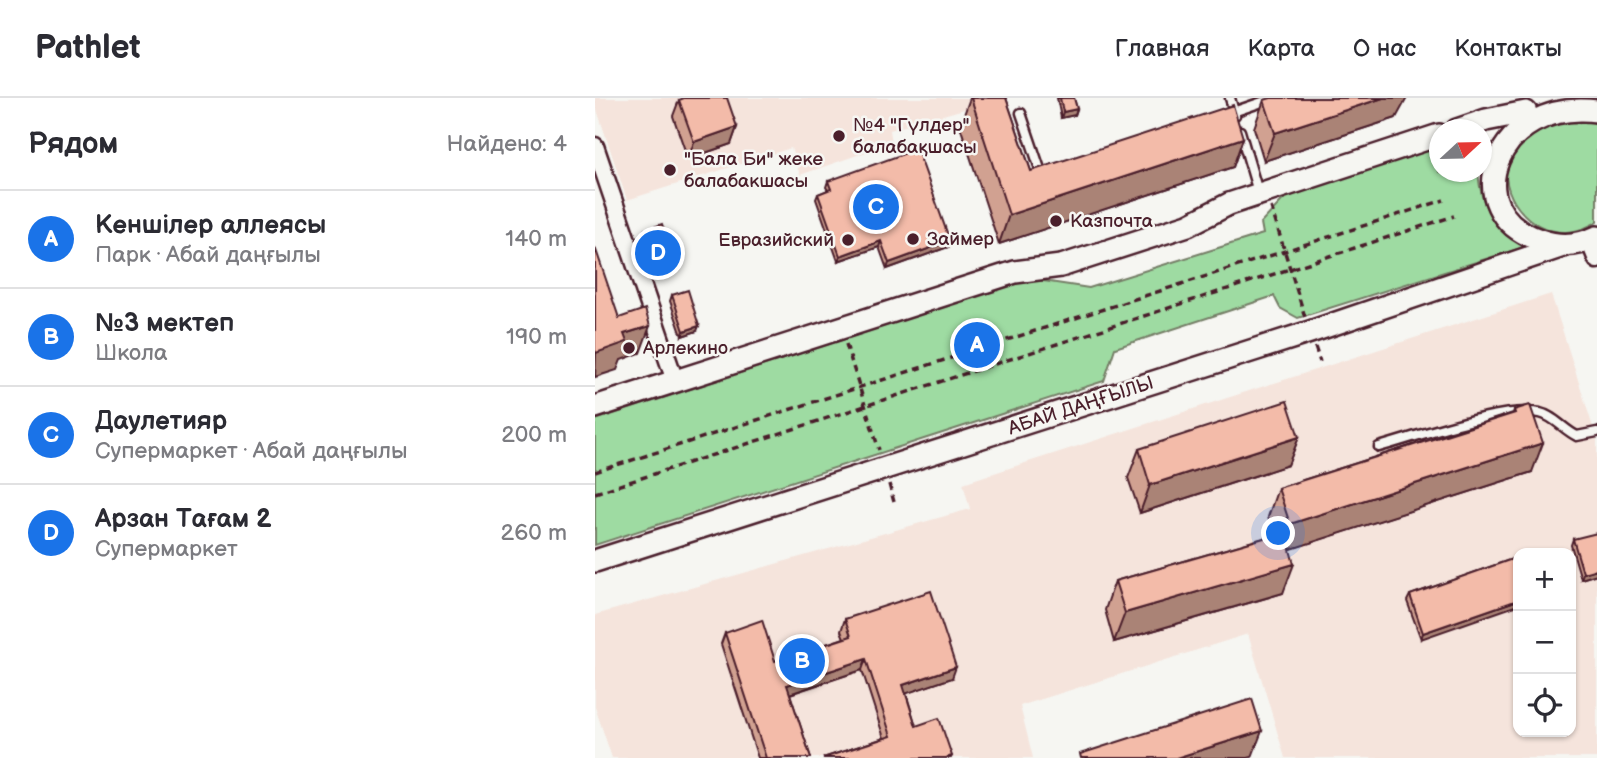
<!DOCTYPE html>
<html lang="ru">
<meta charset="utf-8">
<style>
:root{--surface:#fff;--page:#f7f7f7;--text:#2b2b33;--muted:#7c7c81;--line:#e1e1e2;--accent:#1a73e8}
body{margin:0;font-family:"Balsamiq Sans",sans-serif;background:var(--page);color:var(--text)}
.controls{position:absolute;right:21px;bottom:21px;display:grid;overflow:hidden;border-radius:14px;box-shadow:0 2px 5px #0004}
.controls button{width:63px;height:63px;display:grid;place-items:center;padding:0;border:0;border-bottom:2px solid var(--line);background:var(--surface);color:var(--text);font:35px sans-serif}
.compass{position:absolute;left:834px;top:21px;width:63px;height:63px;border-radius:50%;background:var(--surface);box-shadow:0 2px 5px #0004;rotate:68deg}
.you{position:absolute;left:684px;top:436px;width:24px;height:24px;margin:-18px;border:5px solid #fff;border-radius:50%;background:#1a73e8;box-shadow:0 0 0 10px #1a73e833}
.badge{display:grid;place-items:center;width:46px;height:46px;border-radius:50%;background:var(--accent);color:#fff;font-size:23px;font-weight:700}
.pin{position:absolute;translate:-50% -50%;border:4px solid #fff;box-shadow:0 2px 7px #0006}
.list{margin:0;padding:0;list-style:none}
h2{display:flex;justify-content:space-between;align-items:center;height:91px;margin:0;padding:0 28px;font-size:30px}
h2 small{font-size:23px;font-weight:400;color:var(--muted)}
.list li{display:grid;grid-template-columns:46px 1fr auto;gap:21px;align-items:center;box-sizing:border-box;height:98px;padding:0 28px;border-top:2px solid var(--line)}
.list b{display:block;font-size:26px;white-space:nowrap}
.list p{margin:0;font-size:23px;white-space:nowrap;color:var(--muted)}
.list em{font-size:23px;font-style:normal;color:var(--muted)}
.icon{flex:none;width:38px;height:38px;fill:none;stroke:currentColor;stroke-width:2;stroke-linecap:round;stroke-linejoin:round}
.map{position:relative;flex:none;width:1002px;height:660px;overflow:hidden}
header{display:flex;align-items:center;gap:42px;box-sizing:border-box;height:98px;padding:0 35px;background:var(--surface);border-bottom:2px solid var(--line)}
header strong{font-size:33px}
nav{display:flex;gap:38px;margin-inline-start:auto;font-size:24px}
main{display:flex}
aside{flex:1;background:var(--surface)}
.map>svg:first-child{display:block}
</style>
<header>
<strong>Pathlet</strong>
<nav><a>Главная</a><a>Карта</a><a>О нас</a><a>Контакты</a></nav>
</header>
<main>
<aside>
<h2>Рядом<small>Найдено: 4</small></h2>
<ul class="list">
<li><span class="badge">A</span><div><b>Кеншілер аллеясы</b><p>Парк · Абай даңғылы</p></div><em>140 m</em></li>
<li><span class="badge">B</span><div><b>№3 мектеп</b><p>Школа</p></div><em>190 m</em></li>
<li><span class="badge">C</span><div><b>Даулетияр</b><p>Супермаркет · Абай даңғылы</p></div><em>200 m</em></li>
<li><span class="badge">D</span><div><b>Арзан Тағам 2</b><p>Супермаркет</p></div><em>260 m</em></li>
</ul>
</aside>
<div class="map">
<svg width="1002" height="660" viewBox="0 0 1002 660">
<rect width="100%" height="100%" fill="#f6f6f2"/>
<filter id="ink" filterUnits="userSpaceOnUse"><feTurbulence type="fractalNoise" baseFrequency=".0143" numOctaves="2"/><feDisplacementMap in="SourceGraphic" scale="14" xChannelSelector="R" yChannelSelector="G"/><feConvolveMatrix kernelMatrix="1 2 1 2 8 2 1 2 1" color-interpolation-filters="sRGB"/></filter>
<g filter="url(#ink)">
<path fill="#f5e4dc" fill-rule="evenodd" d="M0,0h408l-113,32 2,13 -92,32 -9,-27 -164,52 -32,-96z
M956,196l46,146v318h-312l-37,-124 -228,72 13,52h-421l-17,-51v-92l375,-106 -7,-26zM923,455h53v179h-53z"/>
<path fill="#9edba2" stroke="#747d66" stroke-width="2" d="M987,19l15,7v98c-10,5 -19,10 -31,10 -37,1 -69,-38 -58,-75 3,-10 15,-22 21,-31z
M844,46v28h39c3,37 15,55 46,75l-226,71 -18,-10 -6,-12 -159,52 -11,33 -509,164v-125l435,-141 59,9 174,-54 -2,-11 30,-32z"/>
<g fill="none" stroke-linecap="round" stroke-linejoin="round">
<defs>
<path id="service" d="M635,0l5,17
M426,15l21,62 3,-1
M632,16l47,-16
M645,33l18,61
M784,349c39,-11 124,-41 161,-34 14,3 24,17 37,23l20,-4"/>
<path id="minor" d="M0,48l80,235
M994,142l8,20"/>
<path id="tertiary" d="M1002,13c-101,-13 -143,101 -57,129 20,7 38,6 57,-3
M862,32l29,-10 40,-8
M0,309l420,-135 46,-6 127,-41 41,-21 210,-69
M0,463l715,-229 256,-87"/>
</defs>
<use href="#service" stroke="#4a1f2b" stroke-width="13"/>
<use href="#minor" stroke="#4a1f2b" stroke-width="21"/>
<use href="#tertiary" stroke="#4a1f2b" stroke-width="26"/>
<path stroke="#4a1f2b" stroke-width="3.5" stroke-dasharray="7 5" stroke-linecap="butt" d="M676,109l34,110
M251,246l33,106
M720,249l5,15
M0,374l849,-272
M294,386l5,18
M0,395l859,-277"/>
<use href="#service" stroke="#f6f6f2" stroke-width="8"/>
<use href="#minor" stroke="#f6f6f2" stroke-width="16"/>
<use href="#tertiary" stroke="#f6f6f2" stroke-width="21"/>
</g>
<path fill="#d1a191" stroke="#4a1f2b" stroke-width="2" d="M375,0h36l25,73 212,-33 -10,29 -234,77 -39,-118z
M462,0h17l3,11 -2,6 -14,3z
M84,2l58,27 -6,17 -43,15 -15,-43z
M669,2l132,18 -132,43 -10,-33z
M233,83l120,66 -61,22 -8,-22 -41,14 -22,-62 2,-5 10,-4 -2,-3z
M50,132l28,39 -17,6 -13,-40z
M77,197l25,36 -15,5 -12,-35z
M919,312l18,62 -242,77 -7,44 -169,49 -9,-32 10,-29 159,-46 -6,-18 10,-29 235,-75z
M704,339l-11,28 -148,48 -12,-35 11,-29z
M978,441l24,35 -16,5 -10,-34z
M923,459l-97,82 -14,-38 3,-6z
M250,521l107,59 -46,15 10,33 36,30 -1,2h-128l61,-20 -22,-68 -72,24 21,64h-53l-37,-114 4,-11 50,28 69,-23 -3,-7z"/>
<path fill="#aa8376" stroke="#4a1f2b" stroke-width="2" d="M788,0h24l-11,20 -132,43 11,-28z
M482,11l-2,6 -14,3 2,-6z
M142,29l-6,17 -43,15 6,-17z
M648,40l-10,29 -234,77 10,-29z
M286,143l-2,6 -41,14 2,-5z
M355,143l-2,6 -61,22 2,-6z
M80,166l-2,5 -17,6 2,-6z
M55,228l-10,27 -19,7 -4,10 -22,7 1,-24 28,-19z
M104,228l-2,5 -15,5 2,-5z
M704,339l-11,28 -148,48 10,-28z
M948,345l-11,29 -253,81 11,-29z
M699,466l-11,29 -169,49 11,-29z
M1002,471v5l-16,5 2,-6z
M923,502v5l-97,34 2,-6z
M271,561l-4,11 -79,26 4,-11z
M361,569l-4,11 -53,18 4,-11z
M667,633l-10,26 -4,1h-72z"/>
<path fill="#f3bba9" stroke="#4a1f2b" stroke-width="2" d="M89,0h43l10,29 -43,15 -15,-42z
M376,0h35l25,73 202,-66 10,33 -234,77z
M465,0h14l3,11 -14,3z
M676,0h112l-108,35 -11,-33z
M322,51l33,92 -61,22 -8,-22 -41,15 -22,-62 13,-5 -3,-8z
M67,126l13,40 -17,5 -13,-39z
M0,149l24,71 26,-9 5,17 -26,8 3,8 -31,11 -1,-3z
M93,192l11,36 -15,5 -12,-36z
M692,303l12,36 -149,48 -11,-36z
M935,307l13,38 -253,81 -12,-36 237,-75 -1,-3z
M690,434l9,32 -169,49 -10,-32z
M1002,435v36l-14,4 -10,-34z
M923,459v43l-95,33 -13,-38z
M336,493l25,76 -53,18 13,41 23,-8 13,38 -6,2h-123l68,-22 -25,-77 -79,26 24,73h-45l-41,-125 37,-13 13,41 76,-25 -6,-17z
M657,601l10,32 -86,27h-95l-1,-4z"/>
</g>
<g fill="#4a1f2b" stroke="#f6f6f2" stroke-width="2.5">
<circle cx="244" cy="38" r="7"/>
<circle cx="75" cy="72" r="7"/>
<circle cx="461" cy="123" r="7"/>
<circle cx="318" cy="141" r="7"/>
<circle cx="253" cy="142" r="7"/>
<circle cx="34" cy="250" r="7"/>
</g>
<g text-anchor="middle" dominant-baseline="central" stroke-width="5" stroke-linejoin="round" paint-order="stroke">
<g font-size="19" fill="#4a1f2b" stroke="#f6f6f2" text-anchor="start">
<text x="258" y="27">№4 "Гүлдер"<tspan x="258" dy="22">балабақшасы</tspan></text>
<text x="89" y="61">"Бала Би" жеке<tspan x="89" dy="22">балабакшасы</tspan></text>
<text x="475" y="123">Казпочта</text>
<text x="332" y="141">Займер</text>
<text x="239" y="142" text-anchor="end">Евразийский</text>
<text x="48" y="250">Арлекино</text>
</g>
<g font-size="19" fill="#4a1f2b" stroke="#f6f6f2">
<text transform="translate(486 308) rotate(-18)">АБАЙ ДАҢҒЫЛЫ</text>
</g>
</g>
</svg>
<div class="controls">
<button>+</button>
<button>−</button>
<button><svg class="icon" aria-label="locate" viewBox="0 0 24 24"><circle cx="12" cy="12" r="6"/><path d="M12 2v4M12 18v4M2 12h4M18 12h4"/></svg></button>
</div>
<svg class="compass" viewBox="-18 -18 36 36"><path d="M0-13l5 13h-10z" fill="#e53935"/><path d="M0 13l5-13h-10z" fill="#7c7c81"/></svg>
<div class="you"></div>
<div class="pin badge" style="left:382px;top:247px">A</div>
<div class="pin badge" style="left:207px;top:563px">B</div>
<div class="pin badge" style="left:281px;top:109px">C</div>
<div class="pin badge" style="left:63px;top:155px">D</div>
</div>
</main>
